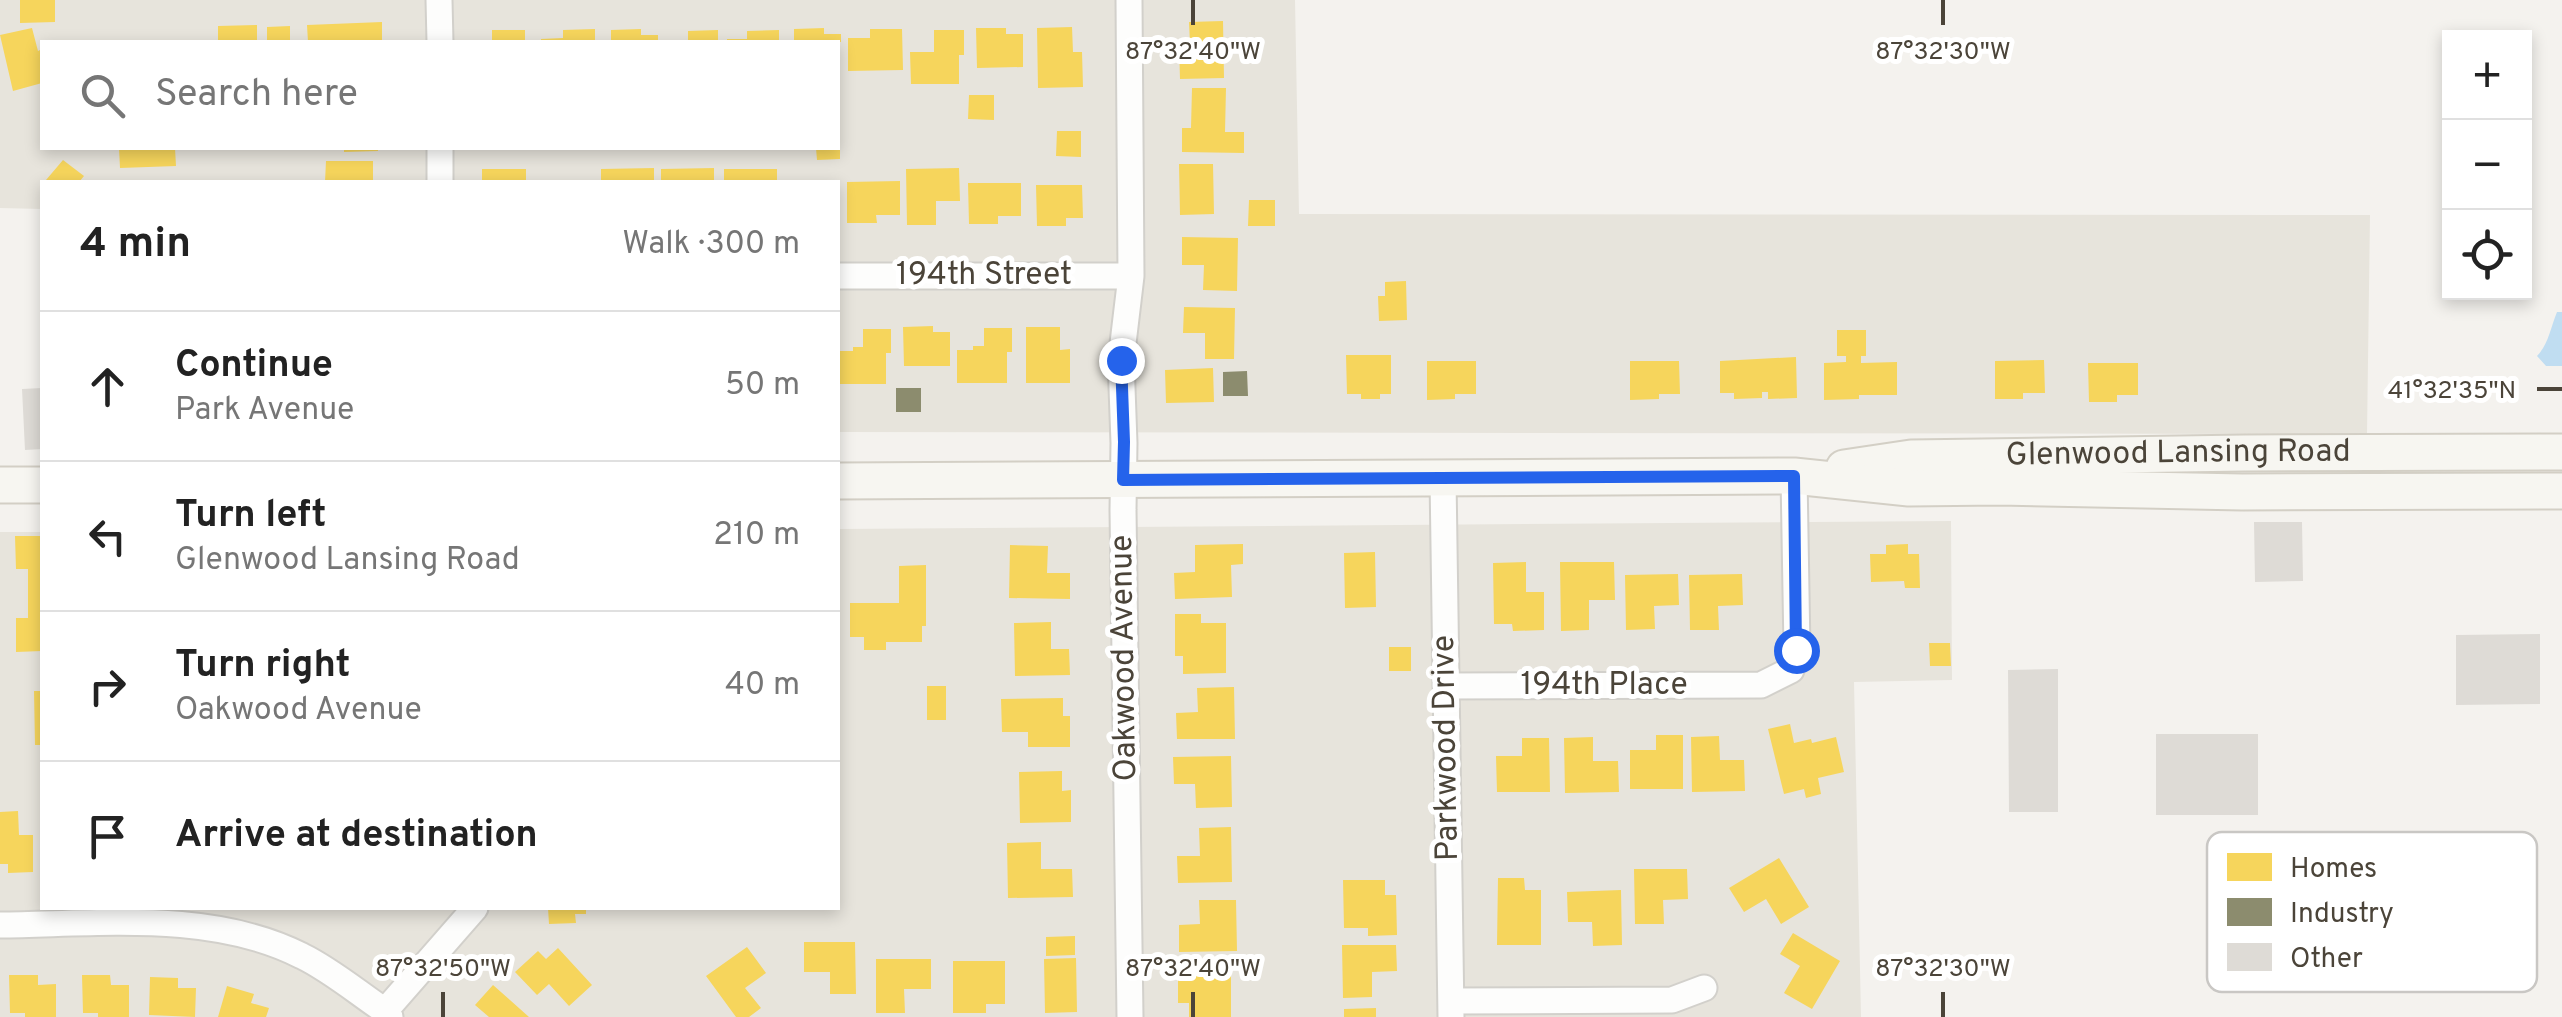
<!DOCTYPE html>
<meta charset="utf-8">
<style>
:root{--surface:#fff;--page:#f2f2f2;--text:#222;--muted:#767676;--line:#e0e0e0}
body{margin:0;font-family:Overpass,sans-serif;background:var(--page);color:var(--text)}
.controls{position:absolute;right:30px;top:30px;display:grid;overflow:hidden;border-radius:0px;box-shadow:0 5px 15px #0003}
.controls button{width:90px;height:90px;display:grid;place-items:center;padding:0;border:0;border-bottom:2px solid var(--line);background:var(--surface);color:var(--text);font:50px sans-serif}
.stop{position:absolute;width:30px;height:30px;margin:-22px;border:8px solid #2563eb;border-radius:50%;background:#fff}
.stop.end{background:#2563eb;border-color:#fff;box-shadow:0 2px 10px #0008}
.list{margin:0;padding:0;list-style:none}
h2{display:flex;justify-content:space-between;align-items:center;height:130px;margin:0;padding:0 40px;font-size:42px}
h2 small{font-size:32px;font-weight:400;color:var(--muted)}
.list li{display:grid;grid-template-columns:65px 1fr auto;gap:30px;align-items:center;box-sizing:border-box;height:150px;padding:0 40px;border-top:2px solid var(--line)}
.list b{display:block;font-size:38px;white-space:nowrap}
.list p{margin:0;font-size:32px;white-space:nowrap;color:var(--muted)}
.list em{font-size:32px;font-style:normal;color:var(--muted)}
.icon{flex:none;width:55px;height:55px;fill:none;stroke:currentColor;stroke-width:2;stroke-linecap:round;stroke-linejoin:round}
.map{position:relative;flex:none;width:2562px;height:1017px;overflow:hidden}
.search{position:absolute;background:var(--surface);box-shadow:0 5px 15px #0003;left:40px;top:40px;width:800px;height:110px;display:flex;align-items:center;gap:25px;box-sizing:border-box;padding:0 35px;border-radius:0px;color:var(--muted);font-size:38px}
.panel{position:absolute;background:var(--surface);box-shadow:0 5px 15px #0003;left:40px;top:180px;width:800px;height:730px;border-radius:0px}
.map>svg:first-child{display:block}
</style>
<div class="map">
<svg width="2562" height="1017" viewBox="0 0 2562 1017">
<rect width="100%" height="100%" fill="#f4f2ee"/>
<path fill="#e7e4dc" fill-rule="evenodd" d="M0,0h1295l4,214 1071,1 -3,219 -1529,-2v-250h-796v27l-42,-1zM42,42h796v106h-796z
M1951,521l1,159 -98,2 7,335h-1861v-485h42v376h796v-379z"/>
<path fill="#c0ddf1" d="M2557,312h5v54h-16l-9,-10c12,-13 13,-27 20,-44z"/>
<path fill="#f6d55c" d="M20,0h35v22l-35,1z
M1223,21l1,57 -44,1 -1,-34 11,-1 -1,-22z
M382,22v20h-74l-1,-17z
M257,25v17h-39v-16z
M290,26v16h-23v-15z
M1072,27l1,25h9l1,35 -45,1 -1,-60z
M32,28l6,23 4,-2v34l-29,8 -13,-56z
M824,28v6h17v8h-47v-13z
M976,28h30v6h17v33l-46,1z
M595,29v13h-54v-3l22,-1v-8z
M641,29v6h17v7h-47v-12z
M870,29h32l1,41 -55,1v-33h22z
M492,30h33v12h-33z
M718,30v12h-30v-11z
M779,30v12h-52v-3h20v-8z
M934,30h30v25h-5v29h-48l-1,-32h24z
M1192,88h34l-1,44h19v21l-62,-1v-24h9z
M969,95h25v25l-26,-1z
M1057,131h24v26l-25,-1z
M119,148h56l1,18 -56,2z
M344,148h34v3l-34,1z
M816,148h24v11l-23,1z
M63,160l21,16 -5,6h-30l-3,-2z
M326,161h47v21h-48z
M1179,164h34l1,50 -34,1z
M654,168v14h-53v-13z
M714,168v14h-53v-13z
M959,168l1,33h-24v24h-29l-1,-56z
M482,169h44v13h-44z
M724,169h53v13h-53z
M900,181v34h-24l1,8h-30v-41z
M968,183h53v33h-23v8h-29z
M1036,185h46l1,33h-17v8h-29z
M1249,200h26v26h-27z
M1182,237l56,1 -1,53 -34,-1 1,-25h-22z
M1406,281l1,39 -28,1 -1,-25h7v-14z
M1184,307l51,1 -1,51h-29v-26h-22z
M933,326v6h17v34h-46l-1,-39z
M1026,327h34v23l10,-1v34h-44z
M984,328h28v24h-5v31h-50v-33h16v-4h11z
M863,329h28v24h-5v31h-48v-33h15v-4h10z
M1837,330h29v26h-5v7l36,-1v33h-38v4l-35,1v-37l22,-1v-6h-9z
M1346,355h45v39h-11v5h-19v-5h-14z
M1796,357l1,41 -29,1v-7h-6v6l-28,1v-6h-14v-32z
M2044,360l1,33h-22v6h-28v-38z
M1427,361h49v33h-21v5l-28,1z
M1630,361h49l1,33h-21v5l-29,1z
M2088,363h50v32h-21v7h-28z
M1213,368l1,34 -48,1 -1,-33z
M15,536h27v115l-26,1v-34h12v-49h-12z
M1243,544v20l-12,1 1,32 -57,2 -1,-26 21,-1v-27z
M1908,544v10h11l1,34h-15l-1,-7 -33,1 -1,-28h16v-9z
M1010,545l38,1 -1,27h23v26l-61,-1z
M1375,552l1,55 -31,1 -1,-55z
M1526,562v30h18v38l-31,1 -1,-7h-18l-1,-61z
M1560,562h54l1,38h-26v30l-28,1z
M926,565v61h-4v16h-36v8h-22v-13h-14v-34h49v-37z
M1678,574l1,31 -25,1 1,23 -29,1 -1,-55z
M1742,574l1,31 -25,1 1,24h-29l-1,-55z
M1175,614h26v9h25v50l-43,1v-18h-8z
M1051,622v27h18l1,26 -55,1 -1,-53z
M1929,643h21l1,23h-21z
M1389,647h22v24h-22z
M927,686h19v34h-19z
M1234,687l1,52h-58l-1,-26 22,-1 -1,-24z
M34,691h8v54h-7z
M1063,698v18h7v31h-42v-15h-26l-1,-33z
M1790,724l4,19 17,-4 1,4 24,-6 8,35 -26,6 3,16 -15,4 -2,-9 -20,5 -16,-65z
M1656,735h27v54h-53v-39h26z
M1719,736l1,24h24l1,31 -53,1 -1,-55z
M1593,737v24h25l1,31 -54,1 -1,-55z
M1522,738h27l1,54h-53l-1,-36h26z
M1231,756l1,51 -36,1 -1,-24h-21l-1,-27z
M1062,771v20l9,-1v32l-51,1 -1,-51z
M18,811l1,24h14v37l-25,1v-9h-8v-52z
M1231,827l1,55 -54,1 -1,-27h23l-1,-28z
M1041,842v27h31l1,28 -65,1 -1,-55z
M1779,858l30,49 -28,17 -15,-25 -22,13 -15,-24z
M1634,869h53l1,30 -25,1 1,24h-29z
M1498,878h26l1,12h16v55h-44z
M1343,880h42v15h11l1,40 -29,1v-8h-24z
M1621,890l1,55 -29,1 -1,-24h-24l-1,-30z
M1199,900h37l1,51 -58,1v-27l21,-1z
M548,908h38v6h-11l1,9 -27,1z
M1793,933l47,28 -28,48 -28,-16 16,-27 -20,-12z
M1075,936v19l-29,1v-19z
M804,942h51l1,52h-26v-22h-26z
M1342,945h54l1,26 -25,1v25l-29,1z
M747,947l19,26 -21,15 16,20 -12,9h-13l-30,-41z
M558,948l34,37 -23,21 -20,-22 -12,11 -22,-23 23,-21 8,8z
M1076,958l1,54 -32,1 -1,-54z
M876,959h55v30h-27l1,24h-29z
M953,961h52v43h-19v9h-33z
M1178,972h53v45h-42v-14h-11z
M9,975h29v10l18,-1v33h-31v-4h-15z
M82,975h28l1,10h18v32h-31v-4h-15z
M150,977l28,1v10h18l-1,29 -46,-2z
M493,985l36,32h-40l-14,-12z
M227,986l27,8 -3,9 18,5 -3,9h-48z
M1376,1008v9h-32v-8z"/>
<path fill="#8c8c6e" d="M1247,371l1,25h-25v-24z
M896,388h25v24h-25z"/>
<path fill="#dedbd6" d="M42,388v61l-17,1 -3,-61z
M2254,522h48l1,59 -48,1z
M2540,634v70l-84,1v-70z
M2058,669v143h-49l-1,-142z
M2156,734h102v81h-102z"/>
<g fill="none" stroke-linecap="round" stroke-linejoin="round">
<defs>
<path id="minor" d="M439,0l1,42
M1129,0l2,276 -10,84 3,83 -1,67 7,507
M440,148v34
M838,276h293
M1443,478l8,539
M1446,686l315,-1 30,-15 6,-20 -3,-174
M0,925c98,-1 212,-15 302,31 29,14 56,37 83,55l5,6
M1451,1001l221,-1 32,-12
M385,1011l90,-103"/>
<g id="secondary">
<path id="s1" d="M1844,468l67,-10 333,-5 318,-1"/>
<path d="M838,481l956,-5 115,12 91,-1 242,5 320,-1"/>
<path d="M0,485h42"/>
</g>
</defs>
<use href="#minor" stroke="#d2d0cb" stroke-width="29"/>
<use href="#secondary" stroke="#d3cfc5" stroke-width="39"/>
<use href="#minor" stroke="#fdfdfc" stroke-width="25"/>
<use href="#secondary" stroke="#f7f6f1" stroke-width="35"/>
</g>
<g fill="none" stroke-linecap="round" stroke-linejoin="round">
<path stroke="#2563eb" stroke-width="12" d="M1121,360l3,82 -1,38 671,-4 2,174"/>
</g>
<path fill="none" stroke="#4b4439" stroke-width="4" d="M1193,0v25M1943,0v25M2537,389h25M443,992v25M1193,992v25M1943,992v25"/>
<g text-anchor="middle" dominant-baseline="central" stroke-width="10" stroke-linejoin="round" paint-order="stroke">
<g font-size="32" fill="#4b4439" stroke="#fff">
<text x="984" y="276">194th Street</text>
<text stroke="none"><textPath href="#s1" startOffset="335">Glenwood Lansing Road</textPath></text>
<text transform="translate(1125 658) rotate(-91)">Oakwood Avenue</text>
<text x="1604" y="686">194th Place</text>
<text transform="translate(1447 748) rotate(-91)">Parkwood Drive</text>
</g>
</g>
<rect x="2207" y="832" width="330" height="160" rx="15" fill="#fff" stroke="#c9c7c4" stroke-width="2.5"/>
<rect x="2227" y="853" width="45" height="28" fill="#f6d55c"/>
<rect x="2227" y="898" width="45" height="28" fill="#8c8c6e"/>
<rect x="2227" y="943" width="45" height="28" fill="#dedbd6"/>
<g font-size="28" fill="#4b4439">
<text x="2290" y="877">Homes</text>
<text x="2290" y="922">Industry</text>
<text x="2290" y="967">Other</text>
</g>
<g font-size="25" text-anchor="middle" fill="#4b4439" stroke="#fff" stroke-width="10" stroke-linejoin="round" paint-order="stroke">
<text x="1193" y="59">87°32'40"W</text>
<text x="1943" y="59">87°32'30"W</text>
<text x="2452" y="398">41°32'35"N</text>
<text x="443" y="976">87°32'50"W</text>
<text x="1193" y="976">87°32'40"W</text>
<text x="1943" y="976">87°32'30"W</text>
</g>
</svg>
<div class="controls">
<button>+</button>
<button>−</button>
<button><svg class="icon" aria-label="locate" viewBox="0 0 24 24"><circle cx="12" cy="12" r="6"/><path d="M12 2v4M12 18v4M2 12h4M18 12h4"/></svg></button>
</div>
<div class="stop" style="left:1796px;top:650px"></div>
<div class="stop end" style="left:1121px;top:360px"></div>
<div class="search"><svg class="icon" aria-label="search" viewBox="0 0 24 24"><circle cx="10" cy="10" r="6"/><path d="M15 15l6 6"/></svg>Search here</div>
<section class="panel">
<h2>4 min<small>Walk · 300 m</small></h2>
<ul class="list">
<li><svg class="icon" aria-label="ahead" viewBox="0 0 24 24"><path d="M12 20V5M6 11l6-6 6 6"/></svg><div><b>Continue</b><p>Park Avenue</p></div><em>50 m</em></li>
<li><svg class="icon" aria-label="left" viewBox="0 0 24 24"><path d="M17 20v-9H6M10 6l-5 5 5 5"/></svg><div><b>Turn left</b><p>Glenwood Lansing Road</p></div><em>210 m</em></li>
<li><svg class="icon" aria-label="right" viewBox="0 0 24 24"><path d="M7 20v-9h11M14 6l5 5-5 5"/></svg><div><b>Turn right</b><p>Oakwood Avenue</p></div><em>40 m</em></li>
<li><svg class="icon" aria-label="arrive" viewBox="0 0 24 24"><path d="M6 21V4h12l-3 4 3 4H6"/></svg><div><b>Arrive at destination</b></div></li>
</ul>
</section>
</div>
